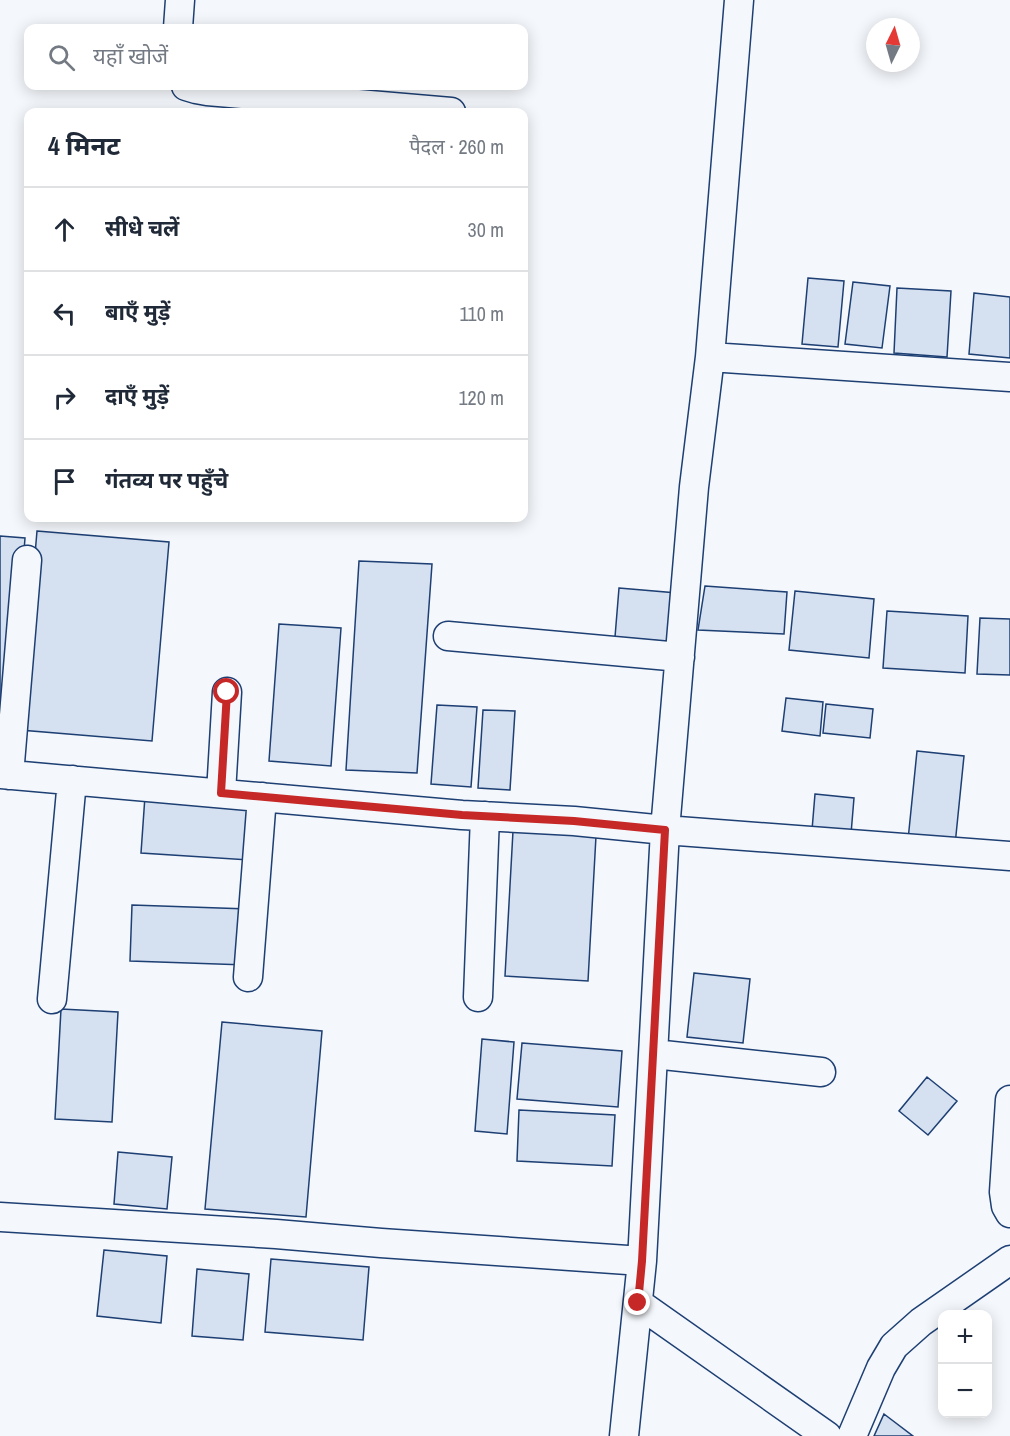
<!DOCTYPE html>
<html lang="hi">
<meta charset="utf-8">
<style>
:root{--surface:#fff;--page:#f2f2f3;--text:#1f2937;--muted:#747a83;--line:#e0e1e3}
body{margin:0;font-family:"Archivo Narrow","Noto Sans Devanagari",sans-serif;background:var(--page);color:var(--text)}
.controls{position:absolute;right:18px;bottom:18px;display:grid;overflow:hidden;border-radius:12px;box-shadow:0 3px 15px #0003}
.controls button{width:54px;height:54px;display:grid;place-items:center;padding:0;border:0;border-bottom:2px solid var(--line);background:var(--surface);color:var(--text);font:30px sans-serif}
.compass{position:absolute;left:866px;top:18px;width:54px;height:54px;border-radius:50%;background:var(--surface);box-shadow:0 3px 15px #0003;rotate:5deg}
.stop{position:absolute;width:18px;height:18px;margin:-14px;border:4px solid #c62828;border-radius:50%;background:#fff}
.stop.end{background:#c62828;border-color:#fff;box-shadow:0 2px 6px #0008}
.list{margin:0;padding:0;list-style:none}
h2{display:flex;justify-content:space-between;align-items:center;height:78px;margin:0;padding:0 24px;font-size:26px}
h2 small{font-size:20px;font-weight:400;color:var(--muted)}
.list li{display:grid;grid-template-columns:39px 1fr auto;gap:18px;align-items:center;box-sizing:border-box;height:84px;padding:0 24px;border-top:2px solid var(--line)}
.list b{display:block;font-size:22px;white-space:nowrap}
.list em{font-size:20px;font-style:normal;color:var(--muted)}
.icon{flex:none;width:33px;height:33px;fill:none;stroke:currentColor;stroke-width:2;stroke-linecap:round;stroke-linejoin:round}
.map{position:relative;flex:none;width:1010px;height:1436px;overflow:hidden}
.search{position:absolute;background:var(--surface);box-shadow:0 3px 15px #0003;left:24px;top:24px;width:504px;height:66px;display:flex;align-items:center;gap:15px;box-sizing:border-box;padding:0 21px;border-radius:12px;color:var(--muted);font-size:22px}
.panel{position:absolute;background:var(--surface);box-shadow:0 3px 15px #0003;left:24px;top:108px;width:504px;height:414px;border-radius:12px}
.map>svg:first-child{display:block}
</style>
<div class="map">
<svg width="1010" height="1436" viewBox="0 0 1010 1436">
<rect width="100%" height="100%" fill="#f4f7fb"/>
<path fill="#d5e0f0" stroke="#1d3f73" stroke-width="1.5" d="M808,278l36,3 -6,66 -36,-3z
M853,282l37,4 -8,62 -37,-4z
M897,288l54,3 -4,66 -53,-4z
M974,293l36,4v61l-41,-4z
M37,531l132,11 -17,199 -132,-11z
M0,536l25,2 -16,206 -9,-1z
M359,561l73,3 -15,209 -71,-3z
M705,586l82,6 -3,42 -86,-4z
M619,588l58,5 -4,49 -58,-5z
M795,591l79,8 -5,59 -80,-8z
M887,611l81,5 -3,57 -82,-5z
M980,618l30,1v56l-33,-1z
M279,624l62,4 -10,138 -62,-5z
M786,698l37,4 -3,34 -38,-5z
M826,704l47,5 -3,29 -47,-5z
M437,705l40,2 -6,80 -40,-3z
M483,710l32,1 -5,79 -32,-2z
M917,751l47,5 -9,89 -47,-5z
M815,794l39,4 -3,36 -39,-4z
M145,796l108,7 -4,57 -108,-7z
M513,831l83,5 -8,145 -83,-5z
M132,905l116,4 -2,56 -116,-4z
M694,973l56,6 -7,64 -56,-6z
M61,1009l57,3 -6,110 -57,-3z
M222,1022l100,9 -16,186 -101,-8z
M482,1039l32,3 -7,92 -32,-3z
M522,1043l100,8 -4,56 -101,-8z
M927,1077l30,24 -29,34 -29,-24z
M519,1110l96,5 -3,51 -95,-5z
M118,1152l54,5 -5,52 -53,-5z
M104,1250l63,6 -6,67 -64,-7z
M271,1259l98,8 -6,73 -98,-8z
M197,1269l52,5 -6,66 -51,-4z
M884,1414l29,22h-39z"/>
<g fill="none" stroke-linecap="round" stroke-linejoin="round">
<defs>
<path id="minor" d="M178,28l2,-28
M186,86l10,3 11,2 244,21
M710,357l300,20
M448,636l232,21
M0,774l462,41 112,6 91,9 345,26
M9,775l18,-215
M221,793l6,-101
M248,977l14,-180
M478,997l7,-181
M52,999l20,-219
M654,1054l167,18
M1010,1100l-6,92 2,14 4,7
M0,1217l276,17 105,9 261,18
M638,1303l189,133
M624,1436l18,-175 23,-431 29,-343 16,-130 29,-357
M852,1436l29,-68 13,-22 27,-24 89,-62"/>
</defs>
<use href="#minor" stroke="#1d3f73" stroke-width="31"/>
<use href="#minor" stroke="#f4f7fb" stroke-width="28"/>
</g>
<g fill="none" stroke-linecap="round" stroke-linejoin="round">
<path stroke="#c62828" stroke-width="8" d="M227,692l-6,101 241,22 112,6 91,9 -23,431 -4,42"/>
</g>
</svg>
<div class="controls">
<button>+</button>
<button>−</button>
</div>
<svg class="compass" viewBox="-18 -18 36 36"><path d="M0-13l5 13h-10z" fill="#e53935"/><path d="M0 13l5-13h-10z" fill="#747a83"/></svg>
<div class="stop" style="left:227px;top:692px"></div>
<div class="stop end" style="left:638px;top:1303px"></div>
<div class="search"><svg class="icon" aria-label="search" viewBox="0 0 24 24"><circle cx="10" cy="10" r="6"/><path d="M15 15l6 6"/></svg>यहाँ खोजें</div>
<section class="panel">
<h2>4 मिनट<small>पैदल · 260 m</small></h2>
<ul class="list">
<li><svg class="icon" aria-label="ahead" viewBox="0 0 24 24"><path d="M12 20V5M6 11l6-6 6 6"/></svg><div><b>सीधे चलें</b></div><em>30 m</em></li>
<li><svg class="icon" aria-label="left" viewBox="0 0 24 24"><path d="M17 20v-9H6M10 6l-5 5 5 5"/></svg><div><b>बाएँ मुड़ें</b></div><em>110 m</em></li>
<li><svg class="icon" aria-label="right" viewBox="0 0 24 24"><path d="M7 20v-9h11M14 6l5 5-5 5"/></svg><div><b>दाएँ मुड़ें</b></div><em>120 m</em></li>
<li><svg class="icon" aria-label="arrive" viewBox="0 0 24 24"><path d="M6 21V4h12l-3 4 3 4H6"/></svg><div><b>गंतव्य पर पहुँचे</b></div></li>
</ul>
</section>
</div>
